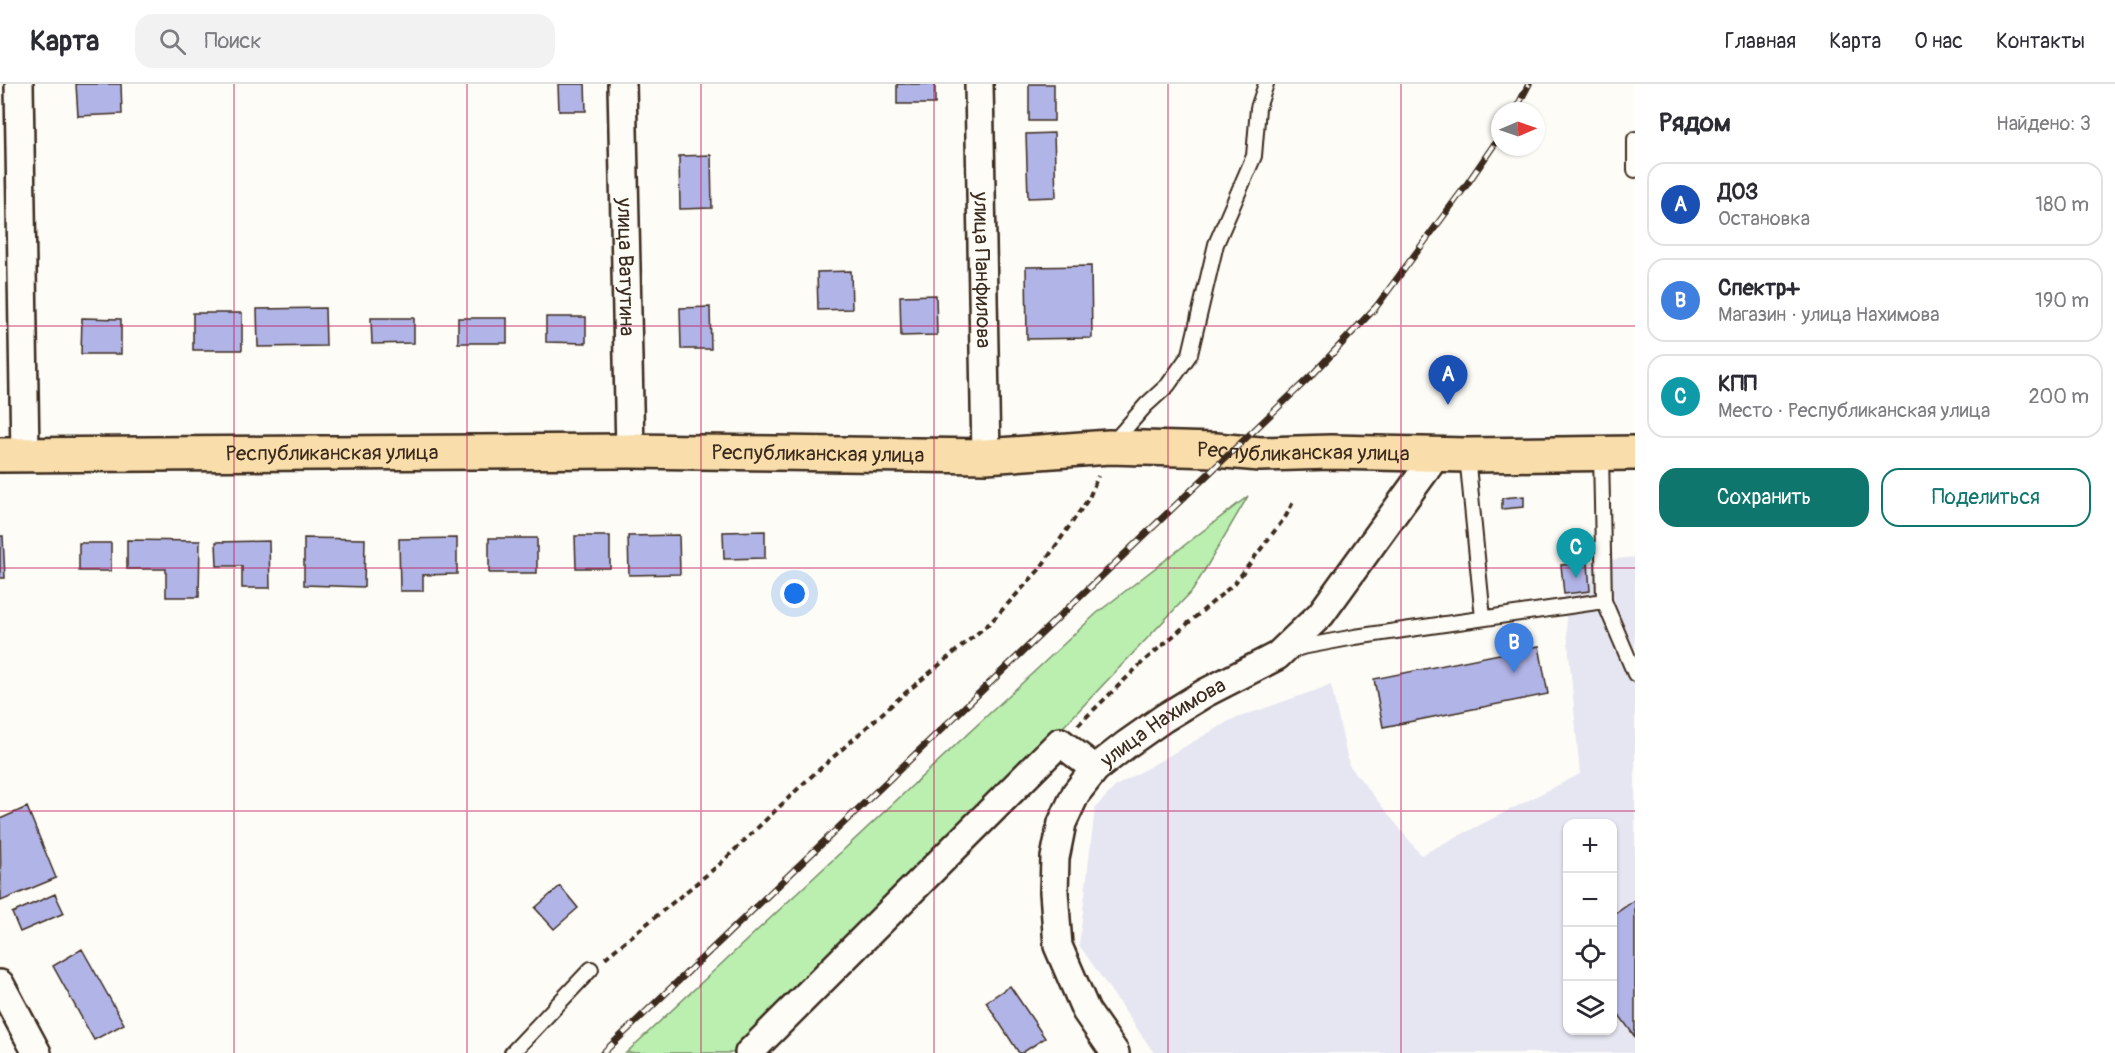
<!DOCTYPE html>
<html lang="ru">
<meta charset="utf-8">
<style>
:root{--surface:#fff;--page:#f2f2f3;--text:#2b2b33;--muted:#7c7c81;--line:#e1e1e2;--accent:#0f766e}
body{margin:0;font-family:Pangolin,sans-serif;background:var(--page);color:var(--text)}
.controls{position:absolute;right:18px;bottom:18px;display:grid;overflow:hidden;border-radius:12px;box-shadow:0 2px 4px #0004}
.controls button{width:54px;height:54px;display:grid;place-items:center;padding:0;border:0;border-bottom:2px solid var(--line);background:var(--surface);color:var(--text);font:30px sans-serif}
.compass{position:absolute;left:1491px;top:18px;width:54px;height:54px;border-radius:50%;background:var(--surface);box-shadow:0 2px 4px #0004;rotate:88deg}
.you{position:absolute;left:795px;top:510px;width:21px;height:21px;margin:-15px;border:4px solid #fff;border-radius:50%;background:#1a73e8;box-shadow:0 0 0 9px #1a73e833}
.badge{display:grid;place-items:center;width:39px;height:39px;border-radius:50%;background:var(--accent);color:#fff;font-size:20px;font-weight:700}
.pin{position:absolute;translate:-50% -50px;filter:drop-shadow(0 2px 3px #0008)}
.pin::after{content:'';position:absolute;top:32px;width:21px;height:18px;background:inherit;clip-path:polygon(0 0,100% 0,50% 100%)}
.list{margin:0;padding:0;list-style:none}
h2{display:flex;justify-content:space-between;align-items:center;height:78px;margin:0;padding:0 24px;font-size:26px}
h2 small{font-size:20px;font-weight:400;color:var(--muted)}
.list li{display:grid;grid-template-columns:39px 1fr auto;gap:18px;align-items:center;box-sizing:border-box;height:84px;margin:0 12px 12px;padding:0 12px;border:2px solid var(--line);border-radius:18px}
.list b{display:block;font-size:22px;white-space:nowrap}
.list p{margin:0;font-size:20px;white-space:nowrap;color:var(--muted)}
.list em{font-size:20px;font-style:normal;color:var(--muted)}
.actions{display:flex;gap:12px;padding:18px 24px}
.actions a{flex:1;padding:14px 0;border:2px solid var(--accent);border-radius:18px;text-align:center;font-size:21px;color:var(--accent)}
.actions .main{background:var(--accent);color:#fff}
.icon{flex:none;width:33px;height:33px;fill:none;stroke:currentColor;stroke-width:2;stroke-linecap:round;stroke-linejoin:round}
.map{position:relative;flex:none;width:1635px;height:969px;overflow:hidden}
header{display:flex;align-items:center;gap:36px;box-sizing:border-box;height:84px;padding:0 30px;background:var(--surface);border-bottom:2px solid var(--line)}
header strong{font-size:28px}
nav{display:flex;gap:33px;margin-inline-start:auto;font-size:21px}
.search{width:420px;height:54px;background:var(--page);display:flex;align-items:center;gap:15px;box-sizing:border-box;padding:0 21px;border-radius:18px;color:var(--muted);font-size:22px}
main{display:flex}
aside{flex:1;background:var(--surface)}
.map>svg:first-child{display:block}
</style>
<header>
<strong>Карта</strong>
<div class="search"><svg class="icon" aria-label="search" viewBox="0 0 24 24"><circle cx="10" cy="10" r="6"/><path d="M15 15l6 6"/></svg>Поиск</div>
<nav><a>Главная</a><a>Карта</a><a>О нас</a><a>Контакты</a></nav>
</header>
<main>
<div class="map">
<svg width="1635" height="969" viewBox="0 0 1635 969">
<rect width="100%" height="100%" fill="#fdfcf7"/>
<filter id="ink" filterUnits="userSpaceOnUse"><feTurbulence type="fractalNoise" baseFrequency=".0167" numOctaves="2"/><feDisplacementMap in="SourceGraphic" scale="12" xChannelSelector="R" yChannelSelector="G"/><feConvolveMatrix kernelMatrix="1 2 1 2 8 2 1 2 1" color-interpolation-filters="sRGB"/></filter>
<g filter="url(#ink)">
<path fill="#e6e6f2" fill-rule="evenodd" d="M1635,473v496h-481l-75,-108 16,-137 21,-22 115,-66 100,-35 18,80 72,90 159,-81 -19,-209zM1568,740h44v206h-44z"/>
<path fill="#baefb0" stroke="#7a8c67" stroke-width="1.5" d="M1248,412l-55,94 -439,463h-128l471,-440z"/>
<path fill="#b1b4e6" stroke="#3b2a1e" stroke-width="1.5" d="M76,0h45l1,30 -44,2z
M558,0h27l1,27h-27z
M897,0h38v20h-38z
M1029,0h25v37h-25z
M1054,49l2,64 -28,1 -2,-64z
M711,71l1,53 -32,1 -1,-53z
M1091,182l1,72 -65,1 -1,-72z
M851,187l1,38 -34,1 -1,-38z
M936,211l1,40 -36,1 -1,-40z
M710,223l1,42h-30l-1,-41z
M325,224l1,38 -68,1 -1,-38z
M193,229h49v37h-49z
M546,233h40v26l-40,-1z
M82,234l39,1v35h-40z
M371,234h43v25l-42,1z
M458,234h49v25h-49z
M1524,412v11l-22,2v-11z
M765,447v27l-41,1 -1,-27z
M679,451l1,39 -51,1 -1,-39z
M0,452h3l2,42h-5z
M575,452h35v32h-34z
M304,454l61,1 -1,48 -60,-2z
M457,454v36l-34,1v16h-23l-1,-52z
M489,454h48v35h-48z
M127,456l73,1 -1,56h-33v-28h-39z
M269,457l1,47h-28v-22h-25l-1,-24z
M79,459h32v28h-32z
M1588,479l2,28 -26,3 -3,-29z
M1539,562l9,48 -165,33 -9,-48z
M27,723l29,71 -55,23 -1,-82z
M560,802l18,22 -24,21 -19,-21z
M55,810l9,19 -44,19 -8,-19z
M1635,816v137l-23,-32v-89z
M82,865l42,75 -30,16 -41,-74z
M1010,902l35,52 -23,15h-3l-33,-51z"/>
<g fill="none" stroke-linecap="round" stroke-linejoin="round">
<defs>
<path id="service" d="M1635,55v31
M1111,361l35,-40 22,-20 22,-31 26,-110 38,-88 4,-48 8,-24
M1601,370l3,147 31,73
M1467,371l16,163
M1290,567l12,-4 53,-10 249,-36
M512,969l79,-84"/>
<g id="minor">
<path d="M19,0l6,371"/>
<path id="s1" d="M622,0l8,367"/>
<path id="s2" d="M979,0l7,372"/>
<path d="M0,900l37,69"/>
<path d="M749,969l311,-311 35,27"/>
<path id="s3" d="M1115,969l-29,-42 -28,-65 -4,-54 1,-34 7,-35 14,-30 19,-24 32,-25 37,-26 41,-25 72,-37 44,-42 116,-160"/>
</g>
<g id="primary">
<path id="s4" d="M0,371l630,-4 356,5 123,-9 106,3 45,4 71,-2 136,3 168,-2"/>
</g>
</defs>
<use href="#service" stroke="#3b2a1e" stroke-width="18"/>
<use href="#minor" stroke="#3b2a1e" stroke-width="32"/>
<use href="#primary" stroke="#3b2a1e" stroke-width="38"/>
<path stroke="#3b2a1e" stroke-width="4" stroke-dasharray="6 4.5" stroke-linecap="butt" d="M1078,641l66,-64 91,-78 51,-67 7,-14
M605,874l115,-94 84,-81 99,-88 88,-73 48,-52 50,-72 9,-22"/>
<use href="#service" stroke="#fdfcf7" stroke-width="14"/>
<use href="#minor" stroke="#fdfcf7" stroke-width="27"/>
<use href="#primary" stroke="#f9deab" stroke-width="33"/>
<defs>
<path id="rail" d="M1515,27l14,-27
M603,969l711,-680 62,-66 89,-120 35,-51"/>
</defs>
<use href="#rail" stroke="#3b2a1e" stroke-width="7"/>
<use href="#rail" stroke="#fdfcf7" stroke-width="4.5" stroke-dasharray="14" stroke-linecap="butt"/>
</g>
</g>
<path fill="none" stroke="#c2185b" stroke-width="1.5" stroke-opacity="0.55" d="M234,0v969M467,0v969M701,0v969M934,0v969M1168,0v969M1401,0v969M0,242h1635M0,484h1635M0,727h1635"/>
<g text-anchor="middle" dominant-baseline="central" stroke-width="6" stroke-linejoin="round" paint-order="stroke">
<g font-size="21" fill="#3b2a1e" stroke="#fdfcf7">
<text stroke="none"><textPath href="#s1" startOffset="183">улица Ватутина</textPath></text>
<text stroke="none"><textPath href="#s2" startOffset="186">улица Панфилова</textPath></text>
<text stroke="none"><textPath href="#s4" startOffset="1304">Республиканская улица</textPath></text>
<text stroke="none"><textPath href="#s4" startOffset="332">Республиканская улица</textPath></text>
<text stroke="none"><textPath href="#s4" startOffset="818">Республиканская улица</textPath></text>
<text stroke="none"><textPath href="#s3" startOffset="392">улица Нахимова</textPath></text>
</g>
</g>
</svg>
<div class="controls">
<button>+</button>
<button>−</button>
<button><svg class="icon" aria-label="locate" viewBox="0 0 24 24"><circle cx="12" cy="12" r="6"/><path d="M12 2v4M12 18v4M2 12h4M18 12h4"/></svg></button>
<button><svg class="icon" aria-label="layers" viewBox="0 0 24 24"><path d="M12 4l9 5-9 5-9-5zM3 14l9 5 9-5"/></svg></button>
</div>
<svg class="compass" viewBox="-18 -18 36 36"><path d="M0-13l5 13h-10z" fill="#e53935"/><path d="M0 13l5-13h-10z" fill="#7c7c81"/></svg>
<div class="you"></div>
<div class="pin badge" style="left:1448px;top:321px;background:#1a4fb4">A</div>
<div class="pin badge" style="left:1514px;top:589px;background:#3f7fe0">B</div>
<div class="pin badge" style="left:1576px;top:494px;background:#0f9aa8">C</div>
</div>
<aside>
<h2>Рядом<small>Найдено: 3</small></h2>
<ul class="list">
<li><span class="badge" style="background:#1a4fb4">A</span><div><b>ДОЗ</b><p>Остановка</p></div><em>180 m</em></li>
<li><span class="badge" style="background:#3f7fe0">B</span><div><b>Спектр+</b><p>Магазин · улица Нахимова</p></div><em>190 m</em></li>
<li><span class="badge" style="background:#0f9aa8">C</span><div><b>КПП</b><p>Место · Республиканская улица</p></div><em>200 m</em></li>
</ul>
<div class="actions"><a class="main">Сохранить</a><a>Поделиться</a></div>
</aside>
</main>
